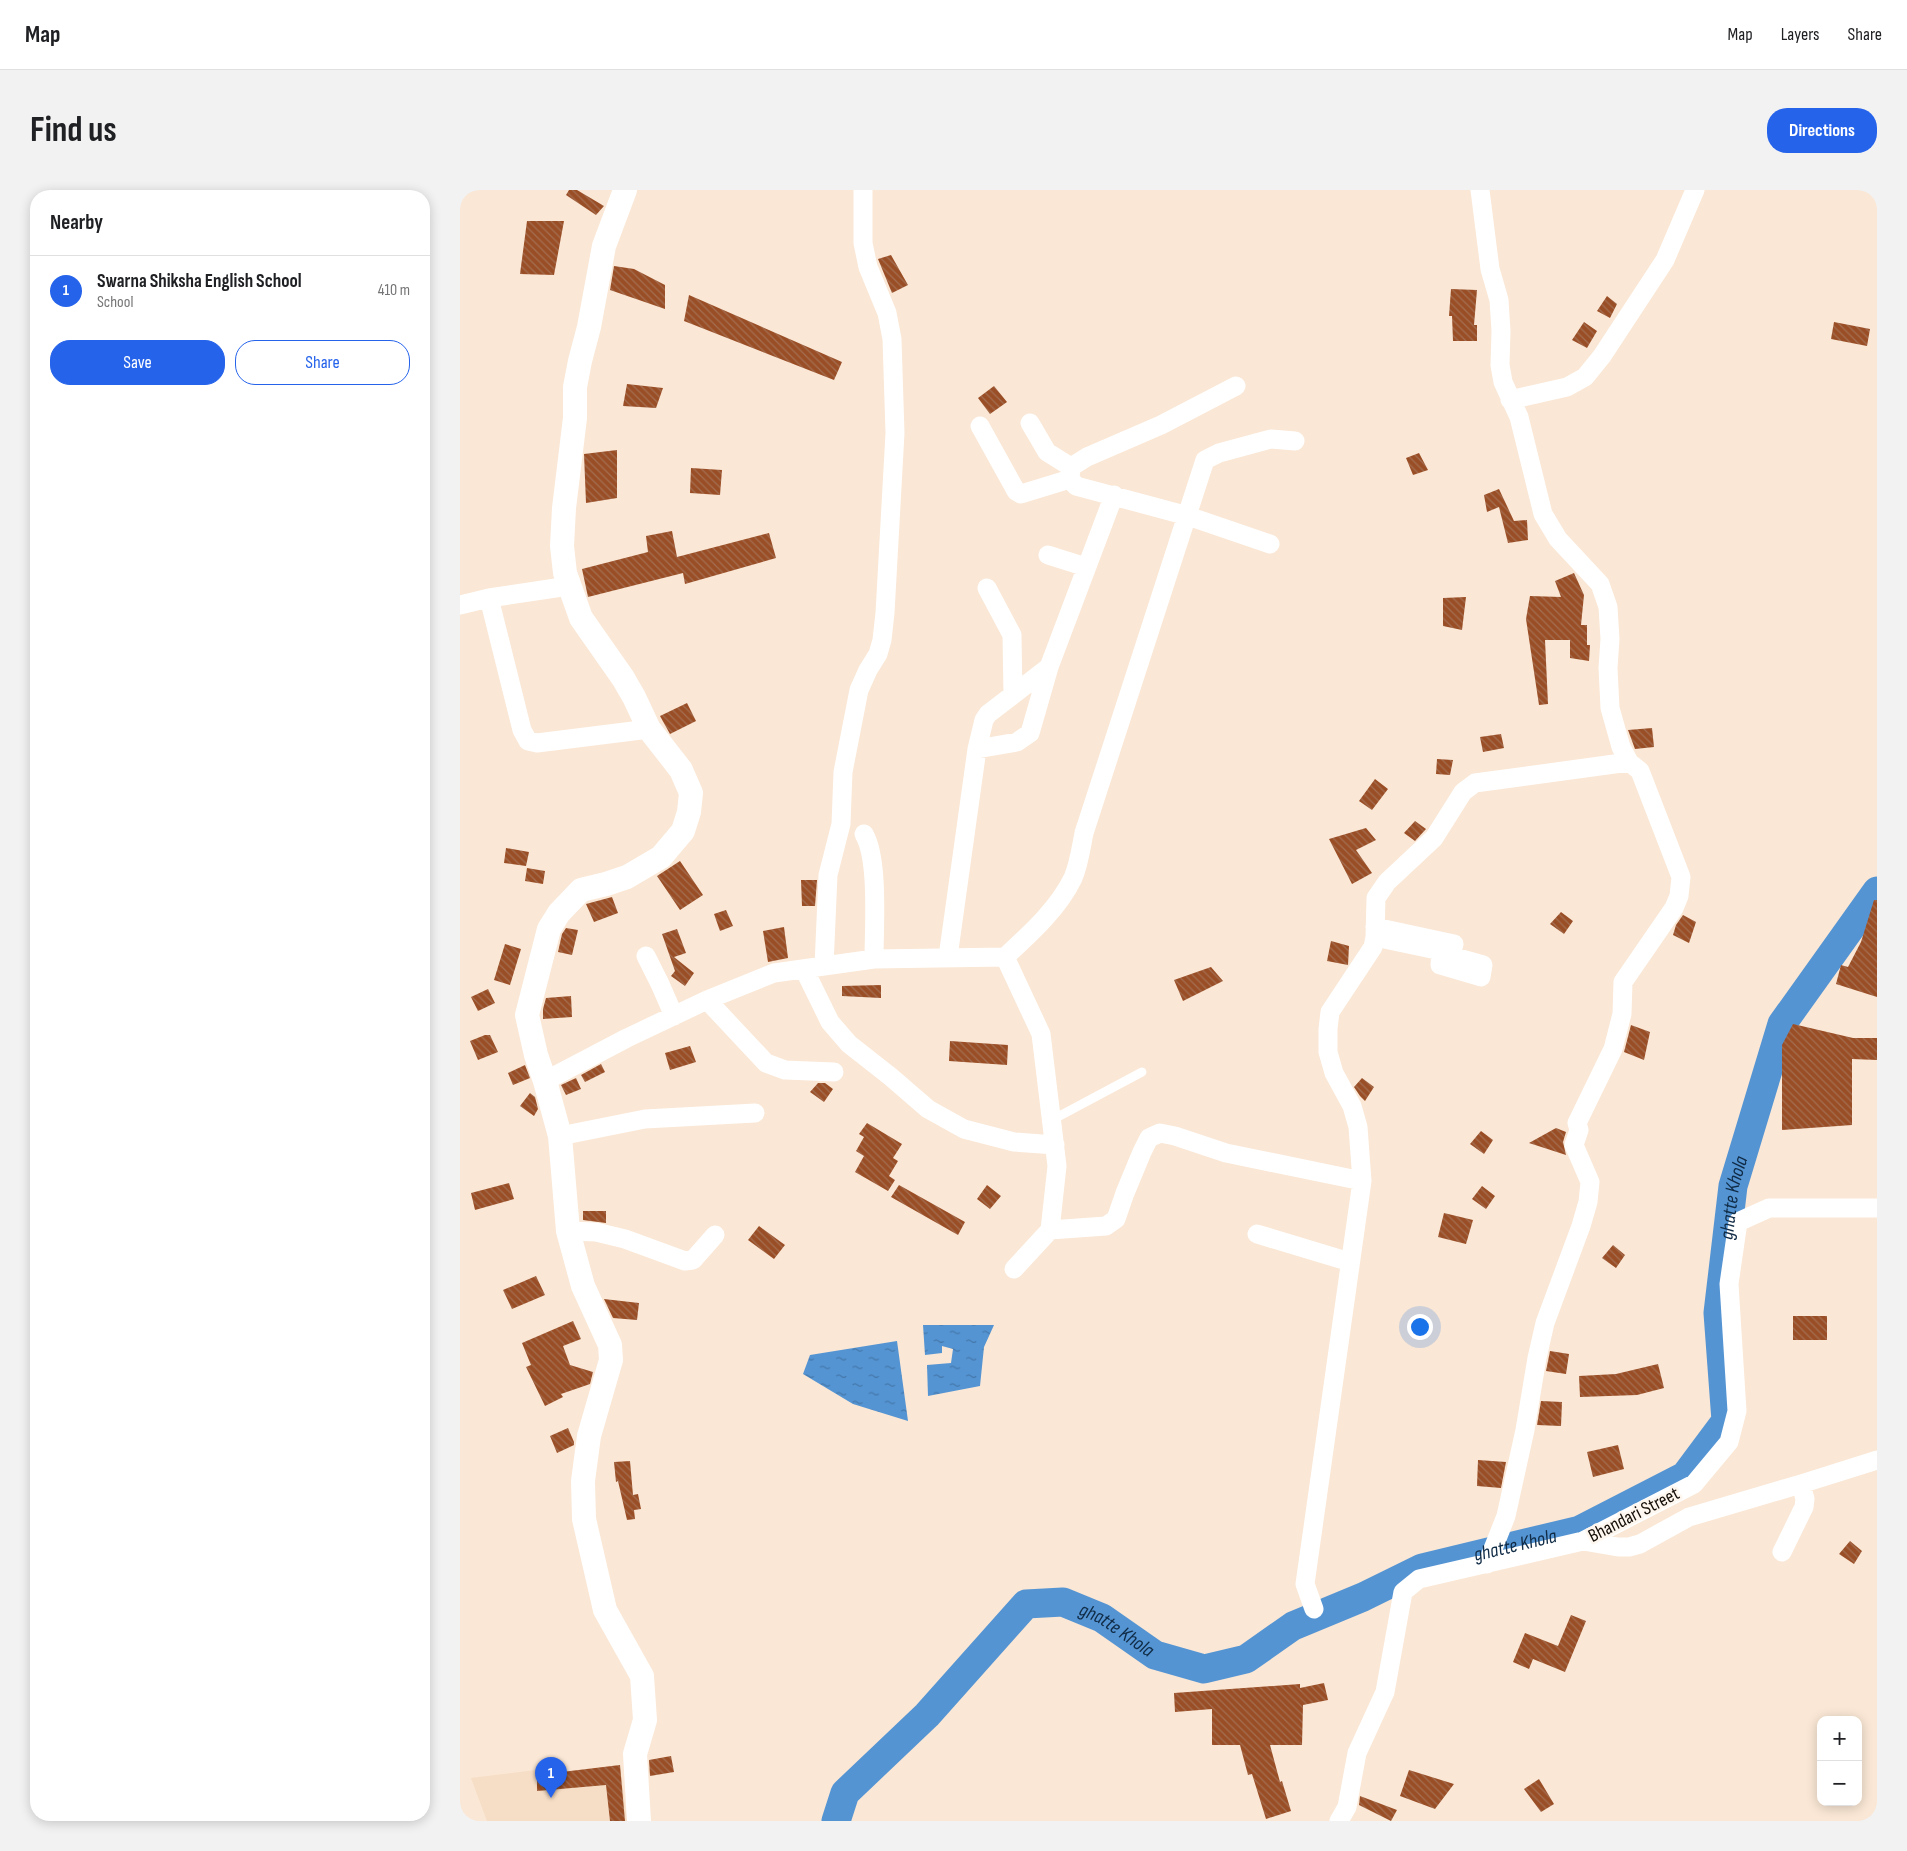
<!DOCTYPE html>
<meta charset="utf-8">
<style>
:root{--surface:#fff;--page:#f2f2f2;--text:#202124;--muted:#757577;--line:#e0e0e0;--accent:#2563eb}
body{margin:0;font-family:"Sofia Sans Condensed",sans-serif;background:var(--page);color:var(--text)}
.controls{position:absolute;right:15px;bottom:15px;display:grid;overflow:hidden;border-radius:10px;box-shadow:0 2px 12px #0003}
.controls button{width:45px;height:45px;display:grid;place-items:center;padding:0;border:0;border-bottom:1px solid var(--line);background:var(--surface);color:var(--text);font:25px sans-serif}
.you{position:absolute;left:959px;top:1136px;width:18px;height:18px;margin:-12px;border:4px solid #fff;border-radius:50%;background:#1a73e8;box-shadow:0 0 0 8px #1a73e833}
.badge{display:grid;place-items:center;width:32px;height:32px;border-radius:50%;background:var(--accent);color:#fff;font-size:16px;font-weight:700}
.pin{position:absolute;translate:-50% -41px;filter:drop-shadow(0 1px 2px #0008)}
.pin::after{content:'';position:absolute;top:26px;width:18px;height:15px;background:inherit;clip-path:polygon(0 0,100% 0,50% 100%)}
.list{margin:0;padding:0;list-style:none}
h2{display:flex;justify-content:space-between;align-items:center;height:65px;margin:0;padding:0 20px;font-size:21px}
h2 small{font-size:16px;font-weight:400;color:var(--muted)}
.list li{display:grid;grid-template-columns:32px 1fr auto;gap:15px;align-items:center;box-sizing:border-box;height:70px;padding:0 20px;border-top:1px solid var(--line)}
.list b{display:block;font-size:19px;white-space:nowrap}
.list p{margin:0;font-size:16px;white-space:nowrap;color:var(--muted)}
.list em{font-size:16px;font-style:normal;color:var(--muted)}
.actions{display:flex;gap:10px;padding:15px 20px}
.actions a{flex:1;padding:11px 0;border:1px solid var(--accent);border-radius:20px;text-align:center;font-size:18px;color:var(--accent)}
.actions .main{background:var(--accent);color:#fff}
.map{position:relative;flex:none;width:1417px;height:1631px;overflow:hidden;border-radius:20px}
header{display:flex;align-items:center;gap:30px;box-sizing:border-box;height:70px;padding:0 25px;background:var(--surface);border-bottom:1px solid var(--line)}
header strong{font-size:24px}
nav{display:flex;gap:28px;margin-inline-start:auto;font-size:18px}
.intro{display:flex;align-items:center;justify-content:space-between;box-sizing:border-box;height:120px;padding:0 30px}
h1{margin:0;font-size:35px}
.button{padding:12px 22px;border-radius:20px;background:var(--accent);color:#fff;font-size:18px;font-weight:700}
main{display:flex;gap:30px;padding:0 30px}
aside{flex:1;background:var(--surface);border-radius:20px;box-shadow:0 2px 12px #0003}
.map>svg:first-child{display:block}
</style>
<header>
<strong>Map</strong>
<nav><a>Map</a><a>Layers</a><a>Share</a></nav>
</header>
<div class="intro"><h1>Find us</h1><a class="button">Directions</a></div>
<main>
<aside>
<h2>Nearby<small></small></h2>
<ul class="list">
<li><span class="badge">1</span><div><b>Swarna Shiksha English School</b><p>School</p></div><em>410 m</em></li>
</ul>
<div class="actions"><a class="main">Save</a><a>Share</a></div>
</aside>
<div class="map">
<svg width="1417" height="1631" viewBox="0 0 1417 1631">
<defs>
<pattern id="water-ripples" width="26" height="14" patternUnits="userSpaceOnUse" patternTransform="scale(1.25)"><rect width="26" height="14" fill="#5494d3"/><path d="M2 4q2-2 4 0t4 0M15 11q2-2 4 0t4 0" fill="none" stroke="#4477a9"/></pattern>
<pattern id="building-back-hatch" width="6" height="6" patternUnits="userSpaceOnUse" patternTransform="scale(1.25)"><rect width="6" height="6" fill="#9a4e26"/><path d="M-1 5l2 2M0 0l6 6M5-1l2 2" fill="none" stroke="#a36e51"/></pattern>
</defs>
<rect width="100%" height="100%" fill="#fae7d5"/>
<path fill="#f6ddc5" d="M160,1575l7,56h-140l-16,-43 65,-8 2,5z"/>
<path fill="url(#water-ripples)" d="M463,1135h71l-10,22 -4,39 -52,10 -1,-31 24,-2 2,-14 -11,-3v7l-17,2z
M437,1151l11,80 -55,-17 -50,-30 7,-19z"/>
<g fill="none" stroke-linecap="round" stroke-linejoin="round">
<path stroke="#5494d3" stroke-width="29" id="s1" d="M376,1631l9,-28 82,-78 99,-111 37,-2 39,16 53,37 49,14 42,-10 47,-33 70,-29 59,-29 158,-38 105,-54 41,-55 -8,-108 15,-127 49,-162 95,-133"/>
</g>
<path fill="url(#building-back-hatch)" d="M109,0h8l27,16 -8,9 -30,-20z
M67,31h37l-10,54 -34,-1z
M431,65l17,30 -16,8 -14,-34z
M154,76l20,3 31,16v24l-55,-19z
M991,99l26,1 -3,35h3v16h-24l-1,-25h-3z
M229,105l153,67 -8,18 -150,-59z
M1147,106l10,8 -7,14 -13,-7z
M1124,132l13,9 -10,17 -15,-8z
M1374,132l36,7 -3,17 -36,-7z
M167,194l36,4 -7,20 -33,-2z
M534,196l13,16 -17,12 -12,-16z
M157,260v48l-31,5 -2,-49z
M959,263l9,17 -15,5 -7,-17z
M231,278l31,2 -2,25 -30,-2z
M1039,299l15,32 13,-1 1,20 -20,3 -9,-36 -12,5 -3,-17z
M212,341l5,26 92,-24 7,25 -91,26 -2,-11 -95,24 -6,-28 66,-17 -2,-16z
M1114,383l10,22 -3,30h6v20h3l-1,16 -19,-3v-18h-25l3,64 -9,1 -13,-86 4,-23 31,1 -6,-16z
M1006,407l-4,33 -19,-4v-28z
M227,513l9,18 -26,13 -10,-18z
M1192,538l2,19 -19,2 -7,-19z
M1041,544l3,14 -21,4 -3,-15z
M977,569l16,1 -3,15 -14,-1z
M915,589l13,10 -16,21 -13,-9z
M955,631l11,8 -11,12 -11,-8z
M906,638l10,12 -20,10 16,23 -20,11 -23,-45z
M46,658l23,4 -3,14 -22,-3z
M220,671l23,34 -23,15 -23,-34z
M67,678l18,3 -2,13 -18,-3z
M341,690h16l-2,26h-13z
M152,707l6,16 -24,9 -8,-18z
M1414,710h3v97l-41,-13 5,-19 7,2 13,-25z
M266,720l7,16 -13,5 -6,-17z
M1101,722l12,9 -9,13 -14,-10z
M1223,725l13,7 -7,21 -16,-8 3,-10z
M324,737l4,31 -20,4 -5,-31z
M106,738l12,2 -6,25 -14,-3 4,-18z
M217,739l9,24 -12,4 20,16 -9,13 -14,-10 4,-5 -13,-37z
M871,751l18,5 -1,19 -21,-4z
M45,754l16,5 -11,36 -16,-5z
M751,777l12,14 -40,20 -9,-21z
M421,795v13l-39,-2v-10z
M28,799l7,14 -17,8 -7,-14z
M111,806l1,21 -29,2v-10l3,-11z
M1333,834l60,14h24v22l-25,-1v66l-70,5v-85z
M1171,835l19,7 -6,28 -20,-8z
M25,845h5l8,17 -20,8 -8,-19z
M490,851l58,4 -1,20 -58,-4z
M230,856l6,16 -26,8 -5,-17z
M141,874l4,8 -20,10 -4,-7z
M65,875l5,13 -17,7 -5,-12z
M116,888l5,11 -15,6 -5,-10z
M902,888l12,9 -9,14 -5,-5 -6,-9z
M358,893h7l8,6 -9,13 -14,-10z
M70,903l5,4 3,12 -4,7 -14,-10z
M407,933l35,21 -9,14 5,3 -9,15 6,4 -7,11 -33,-19 9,-16 -8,-5 8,-14 -5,-3z
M1096,938l10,4 -3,10 3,13 -37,-12z
M1021,941l12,9 -9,14 -14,-10z
M49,993l5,16 -39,11 -4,-17z
M439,995l66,37 -7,13 -67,-38z
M527,995l14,11 -11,13 -13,-10z
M1022,996l13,10 -9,13 -14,-10z
M123,1021h23v12l-23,-3z
M984,1023l29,7 -7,24 -28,-7z
M299,1036l26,19 -11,14 -26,-19z
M1153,1055l12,10 -9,13 -14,-10z
M76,1086l9,19 -33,14 -9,-19z
M144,1109l35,4 -2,17 -24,-2z
M1333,1126h34v24h-34z
M113,1131l8,18 -18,7 7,19 23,7 -3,12 -29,10 2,3 -18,9 -19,-39 5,-2 -9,-22z
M1090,1161l19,3 -3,20 -20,-3z
M1198,1174l6,24 -27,7 -57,2 -1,-21 37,-2z
M1081,1211l21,1 -1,24 -24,-1z
M108,1238l6,14v3l-17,8 -7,-17z
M1158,1255l6,24 -31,8 -6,-25z
M1018,1270l28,2 -5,26 -24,-2z
M170,1271l3,34 5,-1 3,15 -7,1 1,9 -8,1 -9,-39 -2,1 -2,-20z
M1390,1351l12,10 -8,13 -15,-10z
M1111,1425l15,6 -21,51 -32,-13 -4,10 -16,-7 12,-29 33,13z
M864,1493l4,17 -25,5 -1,40h-32l10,37 2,-1 9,30 -25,8 -14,-45 -4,1 -8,-30h-28v-36l-37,3 -1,-19 126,-9v4z
M211,1566l3,16 -24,4 -1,-16z
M160,1575l5,56h-15l-4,-36 -69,6v-16z
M949,1580l45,14 -19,25 -35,-13z
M1079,1589l15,25 -13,8 -17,-23z
M900,1606l37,14 -6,11 -32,-16z"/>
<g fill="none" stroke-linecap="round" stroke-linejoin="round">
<path stroke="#fff" stroke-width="9" d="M592,930l90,-48"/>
<path stroke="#fff" stroke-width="19" d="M1020,0l10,79 9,31 2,31 -1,34 3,17 16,35 24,97 15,25 42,45 8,23 2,32 -2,29 2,40 11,39 8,15 11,9 41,106 -2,19 -5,12 -51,74 -1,32 -9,35 -36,74 2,7 -5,15 16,37 -2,20 -7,24 -36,97 -8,35 -12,72 -19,86 -19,48
M1050,210l57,-13 18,-10 17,-21 63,-96 30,-70
M570,233l17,29 24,15
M520,236l36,65 5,3 49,-15
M611,277l-1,12 6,7 112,30 82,28
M611,277l16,-10 74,-32 75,-39
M588,365l38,12
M527,398l25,47 1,60
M29,408l33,132 6,11 9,2 112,-14
M0,415l29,-7 80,-12
M517,559l40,-7 13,-9 19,-66 65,-172
M404,644c15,25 10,94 10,125
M915,747l66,14 -1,14 41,12 2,-12 -32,-9 3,-12 -79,-17
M186,766l14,28 14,32
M488,767l29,-208 7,-29 4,-6 61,-47
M545,767l36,77 16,132 -7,64 -36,39
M364,776l4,-91 13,-51 2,-52 16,-82 9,-20 10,-16 4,-14 3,-27 10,-180 -3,-94 -5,-26 -19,-46 -5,-24v-53
M344,779l26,53 19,22 42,33 37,32 36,20 50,13 41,3
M247,810l59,63 19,7 49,2
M85,891l82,-43 80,-38 67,-27 100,-14 131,-2c25,-23 53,-48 68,-79 6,-14 8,-30 11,-45l121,-373 14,-7 52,-14 24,2
M100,946l85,-17 110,-6
M590,1040l56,-4 10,-7 9,-26 17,-41 7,-14 11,-5 15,3 51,17 136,28
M108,1041l28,1 29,7 60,22 8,-1 22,-25
M797,1044l93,28
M1123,1351l35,6h11l11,-3 49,-27 112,-33 76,-24
M1322,1362l22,-45 1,-8 -4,-15
M854,1419l-9,-25 57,-403 -4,-54 -6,-21 -18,-33 -6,-21v-23l2,-17 43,-65 2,-10 1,-39 11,-16 47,-44 29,-46 12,-9 154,-21
M879,1631l8,-14 10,-54 28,-61 18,-100 16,-13 164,-38 111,-57 35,-42 8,-31 -8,-127 9,-62 31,-14h108"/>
<path stroke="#fff" stroke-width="24" d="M165,0l-21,56 -15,81 -9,34 -5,26v31l-11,90 -2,38 3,27 16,45 42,60 11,19 15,32 32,41 10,23 -2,19 -6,19 -22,26 -34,20 -21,7 -25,6 -22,23 -10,16 -22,86 9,40 9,26 15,55 8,95 15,55 27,59 1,15 -22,76 -6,45 1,38 21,91 37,66 3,44 -10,34 4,67"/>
</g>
<g text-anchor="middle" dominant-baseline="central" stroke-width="5" stroke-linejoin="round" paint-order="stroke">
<g font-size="19" fill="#140e08" stroke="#fef7ef">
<text transform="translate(1174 1325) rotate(-27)">Bhandari Street</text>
</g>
<g font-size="20" font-style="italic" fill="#102b45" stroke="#fef7ef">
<text stroke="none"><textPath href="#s1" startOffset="1302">ghatte Khola</textPath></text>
<text stroke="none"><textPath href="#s1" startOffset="824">ghatte Khola</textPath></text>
<text stroke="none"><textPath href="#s1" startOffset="389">ghatte Khola</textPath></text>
</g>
</g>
</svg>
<div class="controls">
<button>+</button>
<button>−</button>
</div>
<div class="you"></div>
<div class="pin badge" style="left:91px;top:1608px">1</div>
</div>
</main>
